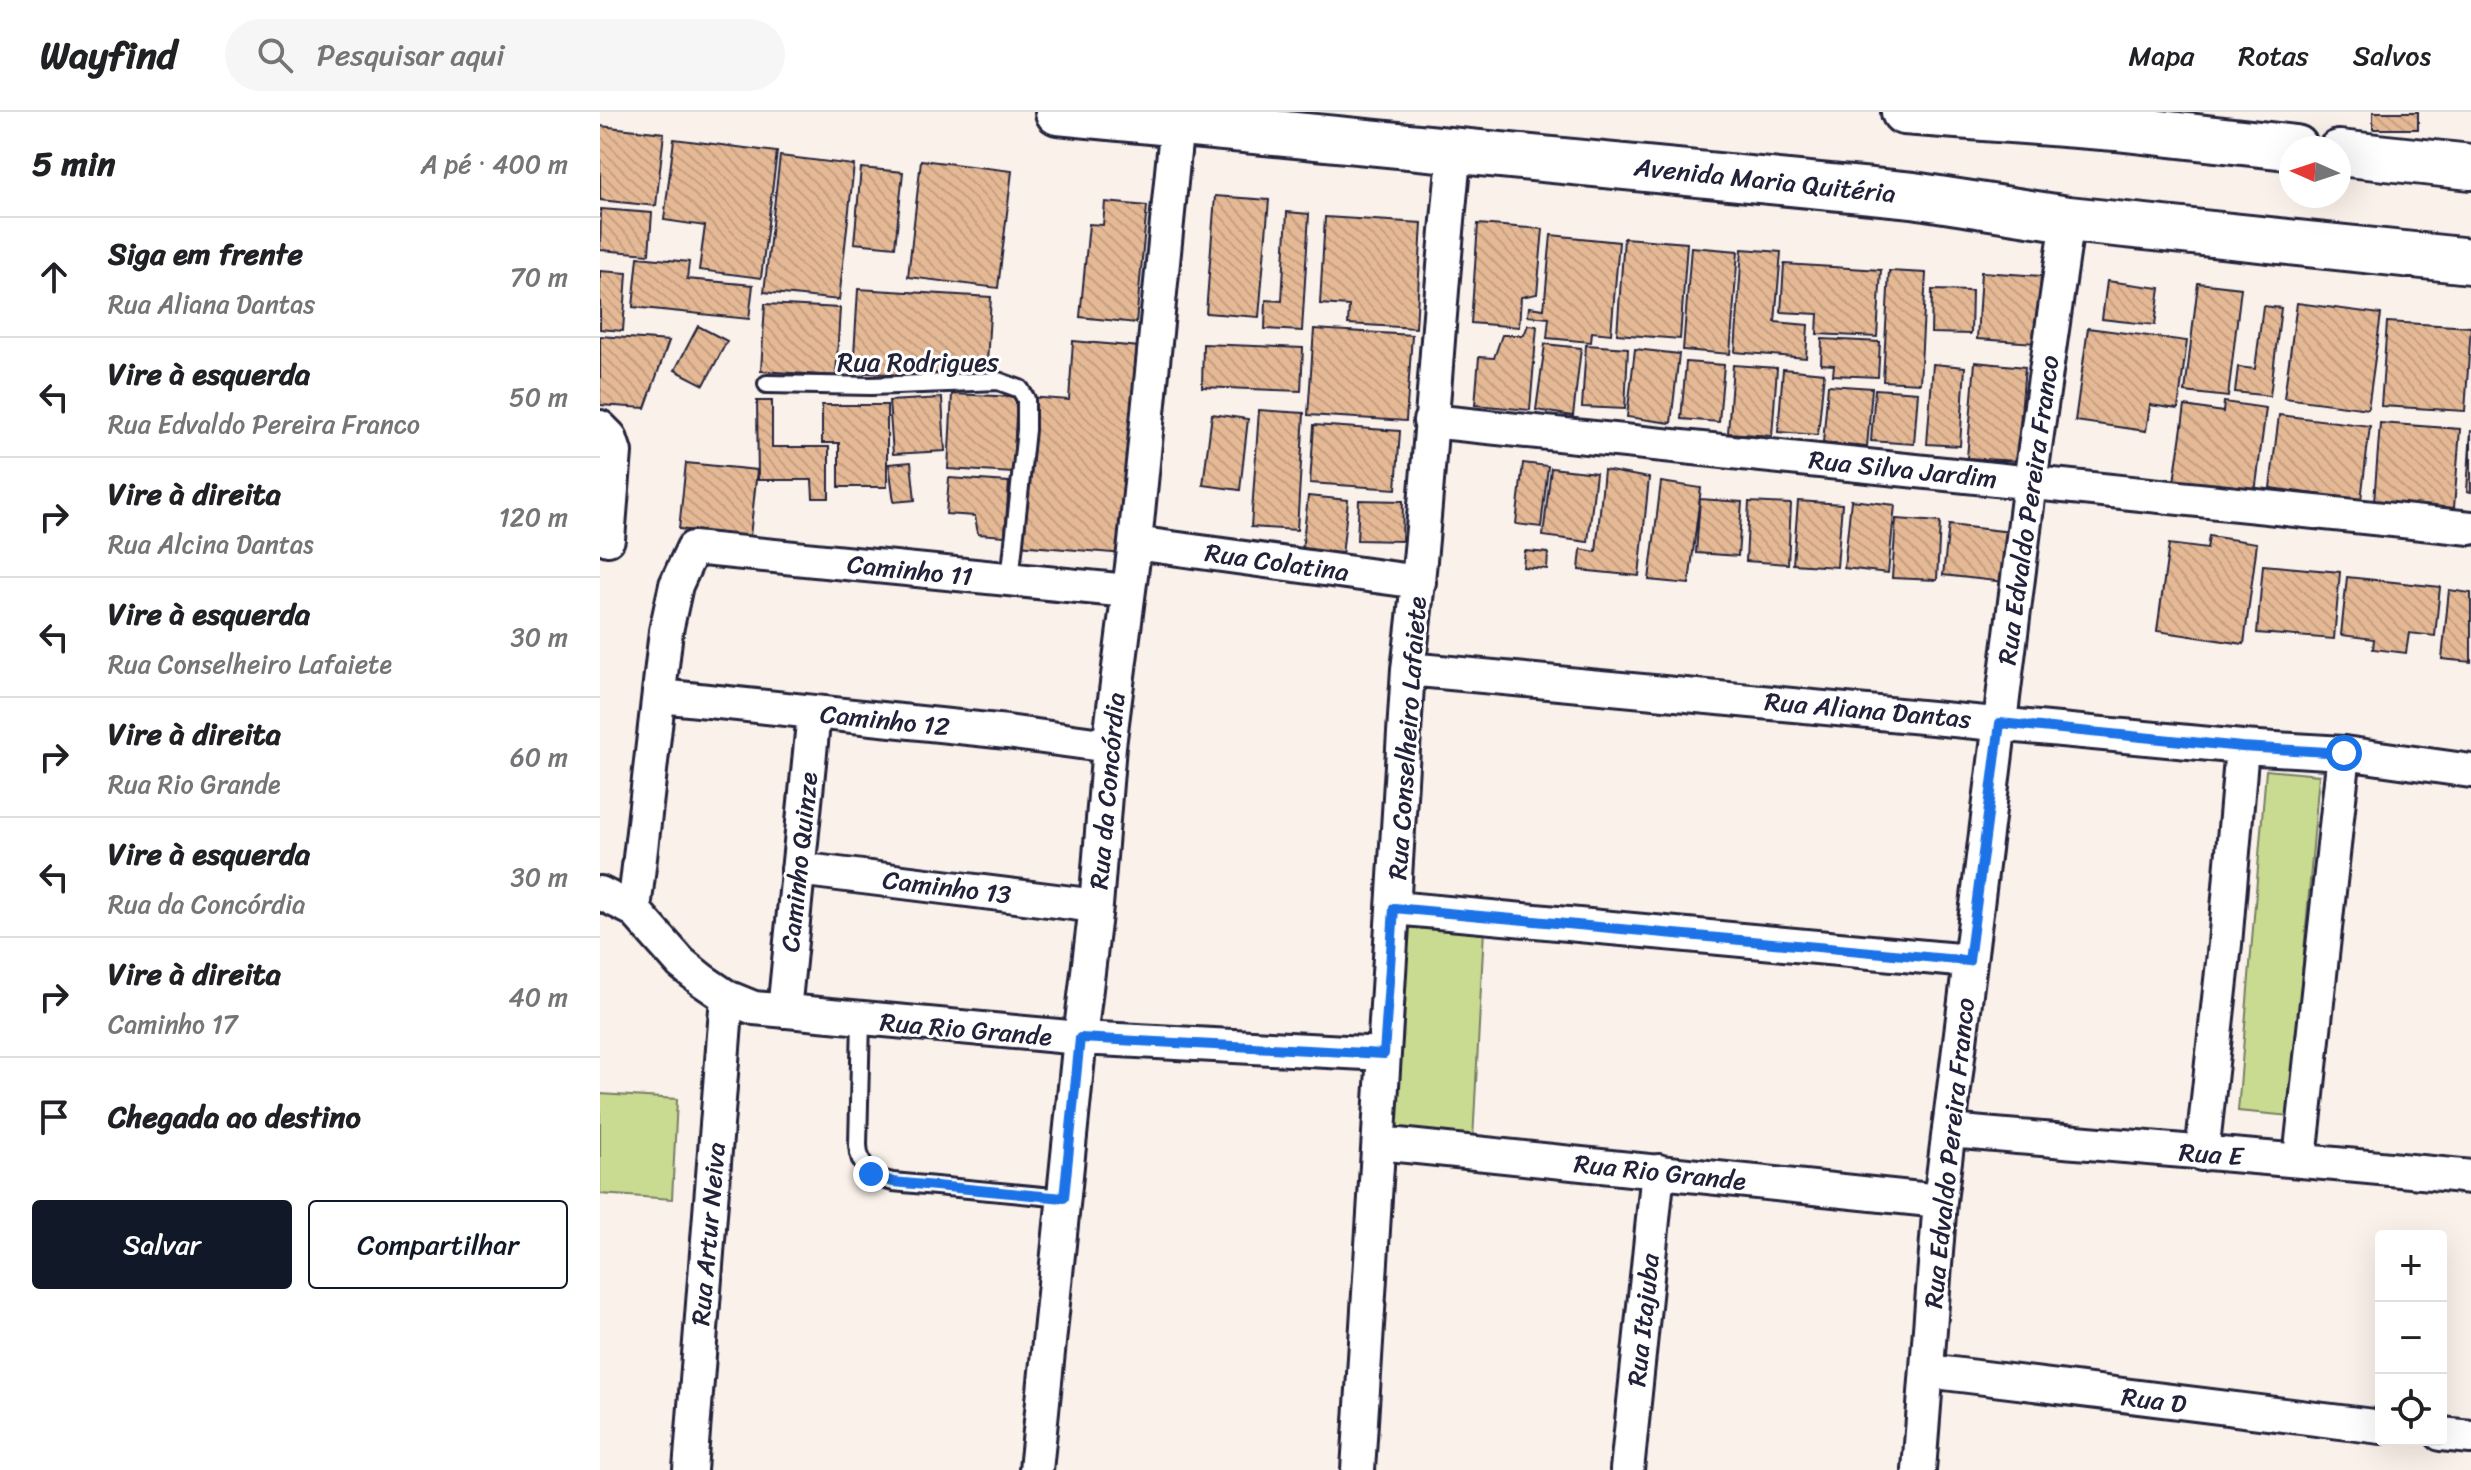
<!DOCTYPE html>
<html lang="pt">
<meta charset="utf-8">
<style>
:root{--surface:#fff;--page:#f6f6f6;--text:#202124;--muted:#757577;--line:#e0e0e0;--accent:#111827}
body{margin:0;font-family:Sriracha,sans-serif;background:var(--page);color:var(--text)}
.controls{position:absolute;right:24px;bottom:24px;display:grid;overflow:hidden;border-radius:8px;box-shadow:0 8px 32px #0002}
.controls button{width:72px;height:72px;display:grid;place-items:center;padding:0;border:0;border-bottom:2px solid var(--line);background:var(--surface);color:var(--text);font:40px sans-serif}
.compass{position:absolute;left:1679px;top:24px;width:72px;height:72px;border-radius:50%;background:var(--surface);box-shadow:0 8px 32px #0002;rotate:273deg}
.stop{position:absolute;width:24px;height:24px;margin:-18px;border:6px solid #1a73e8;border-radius:50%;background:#fff}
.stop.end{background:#1a73e8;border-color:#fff;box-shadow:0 2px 8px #0008}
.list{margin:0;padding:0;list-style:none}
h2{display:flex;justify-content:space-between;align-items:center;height:104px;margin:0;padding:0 32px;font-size:34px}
h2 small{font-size:26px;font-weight:400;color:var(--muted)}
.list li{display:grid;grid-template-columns:52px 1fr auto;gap:24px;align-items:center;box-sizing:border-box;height:120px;padding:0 32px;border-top:2px solid var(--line)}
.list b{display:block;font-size:30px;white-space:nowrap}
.list p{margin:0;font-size:26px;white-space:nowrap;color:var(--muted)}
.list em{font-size:26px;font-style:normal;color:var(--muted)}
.actions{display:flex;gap:16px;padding:24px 32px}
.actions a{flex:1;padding:18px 0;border:2px solid var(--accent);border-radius:8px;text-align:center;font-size:28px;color:var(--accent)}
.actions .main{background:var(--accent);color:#fff}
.icon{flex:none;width:44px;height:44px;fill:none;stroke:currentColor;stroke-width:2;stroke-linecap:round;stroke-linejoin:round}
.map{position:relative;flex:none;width:1871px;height:1358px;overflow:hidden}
header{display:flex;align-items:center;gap:48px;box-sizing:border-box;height:112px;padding:0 40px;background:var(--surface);border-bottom:2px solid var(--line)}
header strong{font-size:38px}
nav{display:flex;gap:44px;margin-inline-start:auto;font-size:28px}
.search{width:560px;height:72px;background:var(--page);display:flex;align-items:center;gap:20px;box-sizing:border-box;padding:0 28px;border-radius:44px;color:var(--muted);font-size:30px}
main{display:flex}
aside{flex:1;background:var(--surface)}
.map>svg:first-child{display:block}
</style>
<header>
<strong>Wayfind</strong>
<div class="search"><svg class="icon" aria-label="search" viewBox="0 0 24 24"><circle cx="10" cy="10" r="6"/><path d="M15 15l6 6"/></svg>Pesquisar aqui</div>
<nav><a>Mapa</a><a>Rotas</a><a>Salvos</a></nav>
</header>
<main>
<aside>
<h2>5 min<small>A pé · 400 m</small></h2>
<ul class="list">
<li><svg class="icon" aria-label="ahead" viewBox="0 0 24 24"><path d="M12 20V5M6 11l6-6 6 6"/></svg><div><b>Siga em frente</b><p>Rua Aliana Dantas</p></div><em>70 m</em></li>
<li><svg class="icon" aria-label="left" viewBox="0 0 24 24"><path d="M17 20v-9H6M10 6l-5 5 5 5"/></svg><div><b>Vire à esquerda</b><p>Rua Edvaldo Pereira Franco</p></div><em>50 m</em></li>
<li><svg class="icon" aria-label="right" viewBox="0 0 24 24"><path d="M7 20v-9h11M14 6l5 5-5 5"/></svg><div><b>Vire à direita</b><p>Rua Alcina Dantas</p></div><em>120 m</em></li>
<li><svg class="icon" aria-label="left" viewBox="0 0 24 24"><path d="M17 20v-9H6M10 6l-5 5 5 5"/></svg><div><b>Vire à esquerda</b><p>Rua Conselheiro Lafaiete</p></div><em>30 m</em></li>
<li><svg class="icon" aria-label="right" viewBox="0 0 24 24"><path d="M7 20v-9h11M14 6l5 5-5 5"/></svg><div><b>Vire à direita</b><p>Rua Rio Grande</p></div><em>60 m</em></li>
<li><svg class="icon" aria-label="left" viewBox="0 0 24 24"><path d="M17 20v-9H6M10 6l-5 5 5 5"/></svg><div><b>Vire à esquerda</b><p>Rua da Concórdia</p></div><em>30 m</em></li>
<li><svg class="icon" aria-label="right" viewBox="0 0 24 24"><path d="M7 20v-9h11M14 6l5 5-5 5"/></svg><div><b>Vire à direita</b><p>Caminho 17</p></div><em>40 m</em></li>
<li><svg class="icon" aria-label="arrive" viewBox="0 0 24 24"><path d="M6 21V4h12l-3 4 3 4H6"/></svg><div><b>Chegada ao destino</b></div></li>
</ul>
<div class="actions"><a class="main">Salvar</a><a>Compartilhar</a></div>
</aside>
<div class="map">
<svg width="1871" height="1358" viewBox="0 0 1871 1358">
<defs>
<pattern id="building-back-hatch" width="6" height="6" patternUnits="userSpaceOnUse" patternTransform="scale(2)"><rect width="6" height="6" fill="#e5b995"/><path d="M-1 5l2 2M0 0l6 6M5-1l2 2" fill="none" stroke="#c49f81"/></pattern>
</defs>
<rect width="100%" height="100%" fill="#faf1ea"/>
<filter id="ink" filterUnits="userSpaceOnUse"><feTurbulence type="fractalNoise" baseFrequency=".0125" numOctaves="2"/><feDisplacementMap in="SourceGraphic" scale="16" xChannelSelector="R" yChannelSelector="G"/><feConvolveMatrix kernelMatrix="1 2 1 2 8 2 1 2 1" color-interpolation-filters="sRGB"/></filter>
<g filter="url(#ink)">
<path fill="#c9db90" stroke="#767e66" stroke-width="2" d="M1666,658l53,5 -29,341 -52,-5z
M806,812l78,6 -11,210 -79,-9z
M0,982l77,5 -5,100 -72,-5z"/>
<path fill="url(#building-back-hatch)" stroke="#22223b" stroke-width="2" d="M1773,0h45v17h-45z
M0,14l64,7 -8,73 -56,-6z
M74,27l103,13 -16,126 -62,-8 6,-44 -41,-6z
M180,44l74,9 -15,135 -75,-8z
M321,48l91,11 -14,117 -90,-11z
M261,56l42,4 -8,75 -41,-4z
M615,84l54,4 -10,117 -53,-4z
M505,90l42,4 -11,117 -56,-6 9,-93 14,1z
M1,97l51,4 -3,41 -49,-4z
M687,100l22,2 -7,117 -37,-2 1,-29 16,1z
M725,105l97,6 -6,105 -68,-4 1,-18 -29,-2z
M878,112l65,5 -6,65 -16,3 -2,30 -48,-4z
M951,123l68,7 -8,92 -19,-2 -1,10 -44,-4 2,-20 -21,-2 1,-9 15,2z
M1024,126l63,5 -7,96 -63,-5z
M1091,135l47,4 -8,103 -47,-4z
M1142,137l39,3 -6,70 33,3 -2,33 -71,-6z
M38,145l51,5 -2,17 66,6 -4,34 -116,-12z
M1184,152l97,6 -4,67 -60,-3 1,-20 -37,-2z
M0,159l27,2 -4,58 -23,-2z
M1289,159l37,2 -6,110 -37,-2z
M1381,160l60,4 -5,67 -59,-4z
M1507,169l53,7 -5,37 -53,-6z
M1598,171l43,5 -13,109 -43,-5z
M258,177l133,8 -5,83 -133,-8z
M1332,178l40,1 -1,43 -40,-1z
M1697,191l84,11 -13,95 -84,-11z
M165,192l75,4 -4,68 -75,-5z
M1663,194l18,2 -11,88 -35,-4 3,-25 17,2z
M1787,210l84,5 -6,84 -84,-5z
M928,213l9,1 -7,84 -55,-5 4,-48 15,1 8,-23h22z
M98,214l29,15 -23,44 -29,-15z
M1488,216l99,13 -9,68 -28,-4 -4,26 -71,-10z
M714,217l98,6 -6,86 -98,-6z
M0,224l69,5 -24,67 -45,-3z
M1222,227l58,3 -2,35 -45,-2 1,-10 -13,-1z
M473,229l67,6 -16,207 -106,-9 11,-148 40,3z
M603,232l100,4 -2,43 -99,-4z
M945,232l36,4 -8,68 -37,-6z
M986,233l42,3 -3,61 -43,-2z
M1035,237l44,5 -8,69 -44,-6z
M1086,250l38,3 -5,57 -38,-3z
M1375,250l50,5 -8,94 -50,-3z
M1333,252l32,3 -5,79 -33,-2z
M1133,253l44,3 -5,68 -44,-3z
M1183,257l41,4 -6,62 -40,-3z
M1228,273l44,3 -5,59 -44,-4z
M1275,277l43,3 -4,52 -43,-3z
M352,282l65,3 -4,76 -65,-4z
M342,286l3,53 -52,3 -4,-53z
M157,289h15v46h57v51h-16l-1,-18h-54z
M1624,290l42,6 -11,85 -81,-11 11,-76 38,6z
M222,293h65v82h-48v-44h-17z
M659,298l45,3 -7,117 -46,-3z
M612,302l36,5 -8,71 -37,-5z
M1679,303l91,11 -9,74 -91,-12z
M1780,311l80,6 -6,79 -80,-6z
M714,313l86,6 -4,58 -86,-6z
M1871,318v62l-4,-1z
M311,350l4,38 -21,2 -5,-38z
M86,351l71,7 -7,67 -71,-8z
M923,351l25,3 -7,61 -25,-3z
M951,356l45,5 -8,69 -45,-6z
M1004,358l45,8 -10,98 -60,-6 2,-21 15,3z
M349,366l60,4 -4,54 -27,-2 -3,-18 -29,-2z
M1061,370l40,6 -12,96 -40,-4z
M708,384l40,4 -6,56 -40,-5z
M1100,387l42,3 -4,54 -42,-3z
M759,388l44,1 -1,40 -45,-1z
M1251,388l44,5 -7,68 -44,-5z
M1198,389l44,3 -5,63 -44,-3z
M1149,390l42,2 -3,60 -42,-3z
M1296,407l44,3 -3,58 -45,-2z
M1349,413l62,7 -7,50 -61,-7z
M1609,424l48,7 -13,101 -87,-13 12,-87 38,5z
M925,439l23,2 -1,16 -24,-2z
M1663,453l77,7 -6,67 -77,-6z
M1747,465l93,10 -5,49 -26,-3 -3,20 -33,-4 1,-10 -33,-4z
M1849,478l22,3v69l-29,-3z"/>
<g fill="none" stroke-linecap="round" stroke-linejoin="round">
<defs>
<path id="service" d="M167,272l104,2 127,-5 22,8 6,10v31l-16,150
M261,908l-3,125c1,22 14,33 35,37l171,16"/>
<path id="minor" d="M830,309l1041,107
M0,315l10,10 5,15 -7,87
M535,431l284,39
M808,557l834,78 102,6 127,18
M60,584l347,36 102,14
M198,757l298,37
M0,781l34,17 47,53 21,17 25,17 27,11 326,30 304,16
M794,796l575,53
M34,798l32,-279 10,-46 17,-37 435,43
M184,899l30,-298
M1351,1019c173,16 347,28 520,46
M779,1031l561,58
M1602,1042l23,-210 17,-197
M1700,1047l44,-406
M1328,1259l453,56
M1841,1322l30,3
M90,1358l37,-473
M436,1358l44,-432 16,-132 13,-160 26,-203 43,-431
M758,1358l50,-801c22,-172 28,-346 47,-519
M1027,1358l31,-299
M1319,1358l21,-269 90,-719 38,-263"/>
<path id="primary" d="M458,0l855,83 155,24 403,42
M1304,0l212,16 180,20
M1739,41l132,14"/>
</defs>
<use href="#service" stroke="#22223b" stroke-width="22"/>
<use href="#minor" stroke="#22223b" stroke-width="38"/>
<use href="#primary" stroke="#22223b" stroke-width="50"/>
<use href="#service" stroke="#fff" stroke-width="16"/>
<use href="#minor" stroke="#fff" stroke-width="32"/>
<use href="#primary" stroke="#fff" stroke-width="44"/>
</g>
</g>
<g fill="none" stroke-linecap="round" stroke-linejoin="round" filter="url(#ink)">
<path stroke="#1a73e8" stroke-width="10" d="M271,1062l22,8 171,16 16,-160 304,16 10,-146 575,53 31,-238 242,24 102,6"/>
</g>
<g text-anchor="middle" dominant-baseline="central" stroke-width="6" stroke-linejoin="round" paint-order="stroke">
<g font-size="26" fill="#22223b" stroke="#fff">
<text transform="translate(1165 68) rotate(6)">Avenida Maria Quitéria</text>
<text x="318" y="250">Rua Rodrigues</text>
<text transform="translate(1303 357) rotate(6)">Rua Silva Jardim</text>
<text transform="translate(1428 398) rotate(-82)">Rua Edvaldo Pereira Franco</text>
<text transform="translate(677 450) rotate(8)">Rua Colatina</text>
<text transform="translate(310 458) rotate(6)">Caminho 11</text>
<text transform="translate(1268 598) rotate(5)">Rua Aliana Dantas</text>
<text transform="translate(285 608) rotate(6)">Caminho 12</text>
<text transform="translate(807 626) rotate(-86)">Rua Conselheiro Lafaiete</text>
<text transform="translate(507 679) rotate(-85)">Rua da Concórdia</text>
<text transform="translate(199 750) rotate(-84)">Caminho Quinze</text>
<text transform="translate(347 775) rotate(7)">Caminho 13</text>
<text transform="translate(366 917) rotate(5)">Rua Rio Grande</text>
<text transform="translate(1349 1041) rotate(-84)">Rua Edvaldo Pereira Franco</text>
<text transform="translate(1611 1042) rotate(4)">Rua E</text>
<text transform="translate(1060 1060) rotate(6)">Rua Rio Grande</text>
<text transform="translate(108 1122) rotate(-85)">Rua Artur Neiva</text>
<text transform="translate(1043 1208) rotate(-84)">Rua Itajuba</text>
<text transform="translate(1554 1288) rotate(7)">Rua D</text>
</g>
</g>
</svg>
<div class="controls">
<button>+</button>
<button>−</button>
<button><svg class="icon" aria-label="locate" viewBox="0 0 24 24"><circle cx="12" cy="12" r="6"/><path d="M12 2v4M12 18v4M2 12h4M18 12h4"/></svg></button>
</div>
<svg class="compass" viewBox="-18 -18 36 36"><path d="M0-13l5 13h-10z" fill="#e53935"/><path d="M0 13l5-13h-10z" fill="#757577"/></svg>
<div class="stop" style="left:1744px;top:641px"></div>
<div class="stop end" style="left:271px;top:1062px"></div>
</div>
</main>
